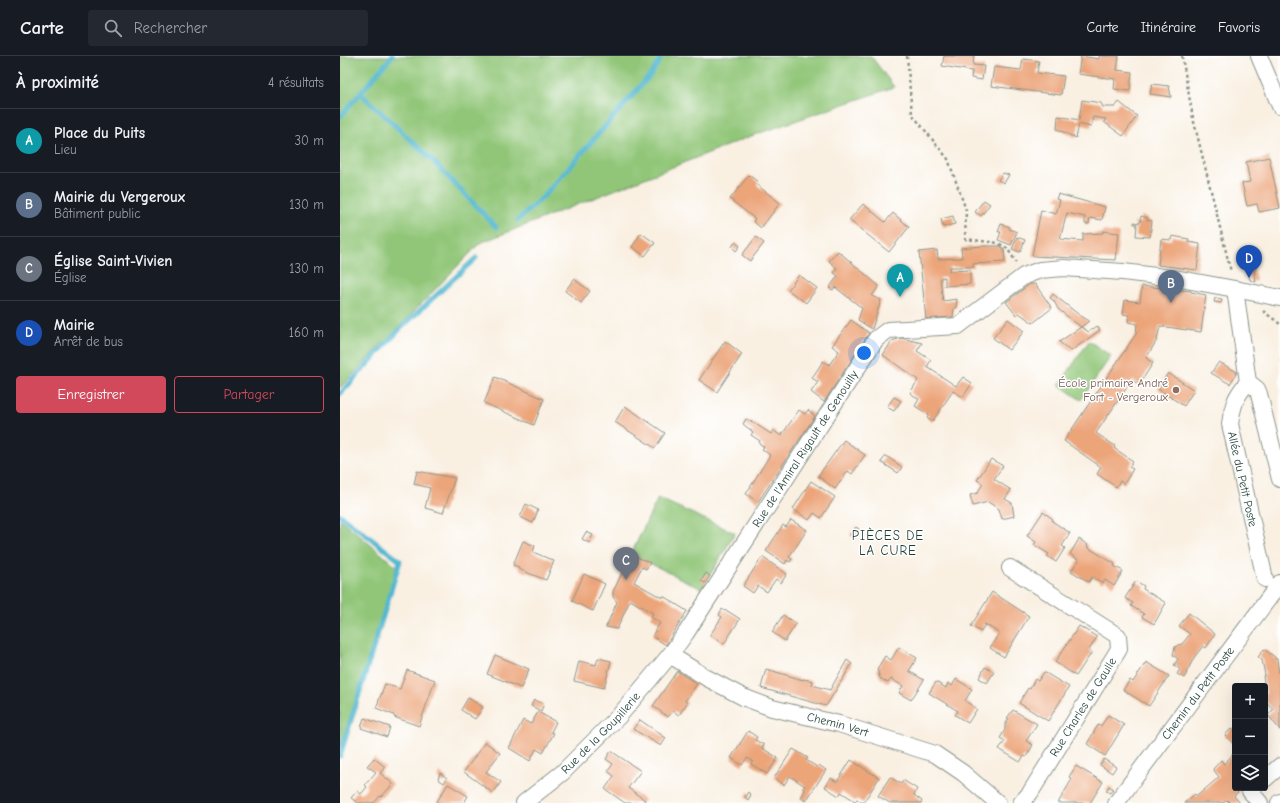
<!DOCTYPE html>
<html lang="fr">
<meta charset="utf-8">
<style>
:root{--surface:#171b24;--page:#242831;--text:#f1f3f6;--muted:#9ea1a6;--line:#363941;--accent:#d1495b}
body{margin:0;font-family:"Comic Neue",sans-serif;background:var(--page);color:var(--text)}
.controls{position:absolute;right:12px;bottom:12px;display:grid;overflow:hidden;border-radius:4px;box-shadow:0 4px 16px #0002}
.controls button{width:36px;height:36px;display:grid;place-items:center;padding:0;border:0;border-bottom:1px solid var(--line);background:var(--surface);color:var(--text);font:20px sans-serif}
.you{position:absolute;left:524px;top:297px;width:14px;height:14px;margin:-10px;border:3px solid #fff;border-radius:50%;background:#1a73e8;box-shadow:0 0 0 6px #1a73e833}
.badge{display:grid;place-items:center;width:26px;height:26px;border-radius:50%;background:var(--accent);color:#fff;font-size:13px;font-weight:700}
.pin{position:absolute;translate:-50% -33px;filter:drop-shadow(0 1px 2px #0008)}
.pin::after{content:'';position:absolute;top:21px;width:14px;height:12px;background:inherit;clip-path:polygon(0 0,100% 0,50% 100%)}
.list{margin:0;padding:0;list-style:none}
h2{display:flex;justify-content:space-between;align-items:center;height:52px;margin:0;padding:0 16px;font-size:17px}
h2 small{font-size:13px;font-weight:400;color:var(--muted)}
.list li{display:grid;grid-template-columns:26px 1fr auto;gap:12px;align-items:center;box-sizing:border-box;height:64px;padding:0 16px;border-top:1px solid var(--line)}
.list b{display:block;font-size:15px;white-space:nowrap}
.list p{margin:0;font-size:13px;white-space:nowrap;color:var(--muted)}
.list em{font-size:13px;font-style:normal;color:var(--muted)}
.actions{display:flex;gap:8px;padding:12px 16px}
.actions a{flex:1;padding:9px 0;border:1px solid var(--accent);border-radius:4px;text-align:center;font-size:14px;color:var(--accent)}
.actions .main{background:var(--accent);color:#fff}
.icon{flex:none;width:22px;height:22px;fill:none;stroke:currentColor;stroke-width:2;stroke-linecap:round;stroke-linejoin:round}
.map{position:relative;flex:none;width:940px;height:747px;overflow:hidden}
header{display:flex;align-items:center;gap:24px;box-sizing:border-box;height:56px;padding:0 20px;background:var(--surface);border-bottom:1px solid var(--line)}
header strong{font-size:19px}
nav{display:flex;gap:22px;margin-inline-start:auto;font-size:14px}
.search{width:280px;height:36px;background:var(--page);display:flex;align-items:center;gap:10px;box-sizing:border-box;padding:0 14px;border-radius:4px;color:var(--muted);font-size:15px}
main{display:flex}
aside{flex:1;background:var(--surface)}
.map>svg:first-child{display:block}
</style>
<header>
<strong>Carte</strong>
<div class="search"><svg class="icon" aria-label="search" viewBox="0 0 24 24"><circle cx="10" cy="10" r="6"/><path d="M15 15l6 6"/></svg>Rechercher</div>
<nav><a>Carte</a><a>Itinéraire</a><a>Favoris</a></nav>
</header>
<main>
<aside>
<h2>À proximité<small>4 résultats</small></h2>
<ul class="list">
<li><span class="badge" style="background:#0f9aa8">A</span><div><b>Place du Puits</b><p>Lieu</p></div><em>30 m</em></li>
<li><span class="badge" style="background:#5c6f8a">B</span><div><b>Mairie du Vergeroux</b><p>Bâtiment public</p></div><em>130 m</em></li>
<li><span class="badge" style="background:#6b7280">C</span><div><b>Église Saint-Vivien</b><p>Église</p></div><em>130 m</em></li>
<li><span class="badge" style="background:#1a4fb4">D</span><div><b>Mairie</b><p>Arrêt de bus</p></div><em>160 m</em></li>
</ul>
<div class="actions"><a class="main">Enregistrer</a><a>Partager</a></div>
</aside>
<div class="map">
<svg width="940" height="747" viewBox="0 0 940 747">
<rect width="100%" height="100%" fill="#fff"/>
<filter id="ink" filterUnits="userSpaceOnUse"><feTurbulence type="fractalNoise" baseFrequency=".025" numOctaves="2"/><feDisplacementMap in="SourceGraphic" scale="8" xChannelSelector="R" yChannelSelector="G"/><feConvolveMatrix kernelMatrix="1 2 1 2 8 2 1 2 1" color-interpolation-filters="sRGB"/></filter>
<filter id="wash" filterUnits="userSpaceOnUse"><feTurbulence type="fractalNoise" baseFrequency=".012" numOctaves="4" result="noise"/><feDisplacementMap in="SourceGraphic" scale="16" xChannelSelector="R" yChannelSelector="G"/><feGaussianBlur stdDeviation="0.9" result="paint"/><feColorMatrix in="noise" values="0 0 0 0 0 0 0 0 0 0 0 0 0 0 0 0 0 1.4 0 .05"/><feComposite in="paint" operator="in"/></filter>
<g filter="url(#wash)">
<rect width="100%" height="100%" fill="#f9f0e2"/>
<path fill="#91c678" stroke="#588256" d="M0,0h531l23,31 -140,48 -274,108 -140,145z
M749,285l22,15 -30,44 -22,-15z
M318,442l77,35 -33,56 -71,-35z
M0,463l58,49 -58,180z"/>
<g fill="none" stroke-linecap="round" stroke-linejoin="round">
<path stroke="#51b7d0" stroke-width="5" d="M21,38l71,66 64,67
M0,61l52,-61
M178,164l25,-23 109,-124 10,-17
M0,338l59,-64 77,-72
M0,459l60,46 -60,195"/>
</g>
<g id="blocks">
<path fill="#eca479" d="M604,0h30l-1,9 11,1 -2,14 -11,-2 1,-7 -30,-5z
M741,0l18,3v-3h20l-2,14 15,2 -2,19 -16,-2 1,-10 -37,-5z
M683,3l16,2 -2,12 27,3 -3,19 -70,-9 3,-19 27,3z
M812,28l17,2 2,11 -21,-3z
M742,44l19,3 2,4h12l4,-5 18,14 -14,20 -19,-14 2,-3 -13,-2 -2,10 -12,-3 -3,14 -19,-9 1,-13 21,4z
M929,101l11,51 -21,4 -2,-8 -10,2 -5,-23 8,-1 -4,-20z
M663,117l6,2 -5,8 -6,-3z
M409,119l9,7 -1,3 23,18 -19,25 -8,-7 2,-2 -25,-20z
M718,138l47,13 -3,13 -12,-2 -1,6h-4v-7l-18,-4 -7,26 23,2v-7l20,-1v-2l16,2 -3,27 -84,-4 9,-46 15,4 4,-14 -4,-1z
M644,144l6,4 -9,12 -6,-4z
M523,148l22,18 8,-9 16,14 -20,25 -40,-32z
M613,160l2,8 -12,3 -2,-8z
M801,160l7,2 -1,2 5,1 -2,16 -14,-1 1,-12h-3v-2l6,1z
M661,168l9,3 -1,2 8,3 -6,13 -13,-5 3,-8h-3z
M301,177l14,10 -10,13 -13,-9z
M832,180l17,3 -1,3 12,2 -3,26 -39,-5 3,-26 10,1z
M416,181l8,6 -14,18 -8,-6z
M677,181l8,3 -5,12 -8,-3z
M395,186l5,4 -4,5 -4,-4z
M642,190h18l4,3 1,13 -32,2v3h-23l-1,4 21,-1v14l-25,2v-9l-5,1 3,23 14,-2 -1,9h-2l-1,9 -27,2 -7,-67 18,-2 1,9 24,-1 -1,-10z
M498,195l41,35 -7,10 9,4 -9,29 -14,-9 4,-12 -27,-21 -2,3 -4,-2 9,-12 -4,-3 3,-5 -8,-7z
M913,206l3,20 -6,-2 -4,-16z
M459,219l18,13 -11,15 -18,-13z
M234,223l16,12 -9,12 -16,-12z
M690,228h5l17,24 -19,15 -14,-10 -3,2 -10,-13z
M802,230l49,5v1l15,3 -5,37 -41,-6 -3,14 -11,18 7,5 -14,22 -7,-5 -36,53 19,13 -1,2 19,13 -4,6 4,2 -9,15 -4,-3 -4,6 -19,-13 4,-7 -37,-26 72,-107 1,-10 -9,-2 1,-7 -6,-1 2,-14 15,2z
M713,238l25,20 11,7 -8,6 -23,-18 -4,-8 -4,-3z
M875,242l7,1 -1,4 -7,-1z
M668,263l16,12 -15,19 -16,-12z
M511,264l18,13 -45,69 -13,-10 7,-10 -6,-4 11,-17 6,4 10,-14 -7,-5z
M757,270l3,4 -29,21 -12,-9 22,-15 8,5z
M561,282l21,5 -5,8 14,9 -4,7 29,19 7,-9 9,6 -9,14 -10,-6 -21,31 -5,-4 2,-3 -14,-9 4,-7 -9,-6 8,-13 -35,-25 9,-14z
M385,285l17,13 -25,38 -18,-12z
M879,306l18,10 -7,12 -19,-11z
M828,317l26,17 -10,16 -26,-17z
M155,321l49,22 -10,26 -50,-22z
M554,341l7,4 -7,10 -7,-4z
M285,350l40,27 -10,15 -40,-26z
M459,354l6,4 3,-4 7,6 -57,86 -12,-8 24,-39 -8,-6 2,-2 -5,-4 1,-2 -9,-6 2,-3 -10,-8 3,-5 4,3 1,-1 20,13 2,-4 8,6z
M504,384l21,15 -13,19 -4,-3 -13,18 -17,-13z
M546,400l16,11 -4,6 -17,-11z
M651,403l12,7 -9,13 17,11 -6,9 7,4 2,13 -12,3 -3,-10 -11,-7 -15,4 -3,-11 8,-2 1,-3 4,-6 -6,-4z
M77,415l38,7 -12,35 -18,-5 5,-20 -16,-4z
M471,425l24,16 -14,21 -7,-5 -5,7 -16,-11z
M186,448l12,6 -5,13 -13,-6z
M703,456l10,7 -1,2 18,12 -8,13 3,2 -9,14 -9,-6 2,-2 -15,-9 2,-3 -9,-6z
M451,464l16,10 -18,27 3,2 -2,3 -3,-2 -2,4 -19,-13 17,-26 3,2z
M516,471l4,3 -5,8 -5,-3z
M246,476l7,3 -4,8 -7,-4z
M739,483l9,6 -1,2 28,17 -1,2 9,5 -9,15 -9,-6 -2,3 -11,-6 -3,5 -18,-11 8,-11 -9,-6z
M183,485l12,5 -2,6 21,9 -8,19 -28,-11 1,-2 -6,-2z
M291,498l19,9 -4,6 -4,-2 -8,15 28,16 1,-2 24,15 -21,34 -14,-9 8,-13 -9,-6 2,-4 -23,-13 -13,29 -11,-2 11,-25 -4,-5v-5z
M422,501l25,17 -6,9 -5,-4 -9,13 -9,-6 -5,7 -10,-7z
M366,517l4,3 -5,7 -4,-2z
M244,518l21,10 -12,27 -21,-10z
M796,525l8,5 -1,3 23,14 -12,21 -12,-7 2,-3 -13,-8 2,-3 -8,-5z
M652,536l37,24 -25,41 -14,-9 9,-15 -14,-9 -4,8 -10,-6z
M382,553l3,2 1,-1 14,9 -16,25 -14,-9 12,-18 -3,-2z
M849,557l26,21 -9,14 -3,-2 -8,10 -9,17h1l-3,5 -7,-4 3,-5 -6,-4 4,-6 -5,-4 2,-8 3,-2 4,-1 8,-10 -11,-8z
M443,559l13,9 -11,17 -13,-9z
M739,570l18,11 -8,13 3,2 -16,24 -21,-14z
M559,591l18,11 -8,13 15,9 -13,20 -12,-7 4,-7 -12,-7 -3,4 -8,-5 -3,-9 8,-13 6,4z
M924,593l11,8v2h2l2,14 1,1v56l-12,-15 5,-5 -8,-10v-6h1l-3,-18 2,-1 -3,-15 -4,-3z
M155,599l34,14 -8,19 -34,-14z
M258,602l13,3 -7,27 -30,-7 5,-20 17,4z
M507,604l5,4 -26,42 -65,-18 5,-19 37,11v-1l10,2 -1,4 18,5z
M806,606l23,14 -20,30 -26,-16 7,-10 3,2z
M645,611l9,5 -7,11 -8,-5z
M67,614l28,10 -16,46 -25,-9v-2l-18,-7 9,-24 15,5z
M337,615l20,13 -12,17 2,2 -8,12 -6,-4 -5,6 -15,-11z
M704,616l25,15 -21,34 -29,-18 9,-15 2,1 5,-10 3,2z
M616,623l16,10 -7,12 12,8 -9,14 -13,-8 3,-4 -29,-18 7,-11 10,6 2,-5 4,3z
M128,642l15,9 -8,12 -14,-9z
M194,644l10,4 -3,7 -10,-5z
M673,654l24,14 -11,17 7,4 -7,12 -2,-1 -4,6 -21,-13 6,-8 -5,-3 5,-8v-6l4,-5 -2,-1z
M198,656l18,10 -5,10 3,1 -11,20 -7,-4 -6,12 -21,-13 14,-28 8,4z
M768,659l16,10 -19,31 -18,-12 11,-19 3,1z
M24,662l26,9 -3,10 -26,-9z
M300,664l26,18 -5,8 -28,-17z
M892,672l3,2v16l-10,-11z
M408,675l9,6 -2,3 9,5 -2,3 16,10 -11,16 -16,-10 2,-3 -6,-3 -5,7 -11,-7z
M145,686l15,11 -14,19 15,10 -8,11 -29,-21z
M453,693l15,9 -2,2 11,7 2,-2 7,5 -20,31 -5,-3 4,-8 -2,-1 2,-3 -15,-10 -6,9 -10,-7z
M271,695l30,20 -13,17 17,12 -2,3h-18l-20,-14 9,-13 -6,-5 5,-7 -7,-5z
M895,696v36h7l-8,8 6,7h-10l-3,-3 -4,3h-39l11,-9 2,2 22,-19 -6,-8 8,-9 3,4z
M34,702l11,9 -5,6 13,11 -12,13 -1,-1 -6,7h-16l-7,-5 6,-7 4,3 6,-7 -2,-2 11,-13 -9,-6z
M764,703l12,8 -4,6 -12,-8z
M511,704l28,18 -16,25 -6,-4 -2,2 -14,-9 -2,4 -14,-9 6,-9 6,4z
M736,710l27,16 -13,21h-32l14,-24 -3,-2z
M100,717l7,5 -3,5 -6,-4z
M550,721l11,7 2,-4 14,9 -3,6 8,6 -1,2h-31l-12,-7z
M108,728l20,12 -4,7h-28z
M769,730l4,3 -3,4 -4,-2z
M408,736l3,3 -3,5 -3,-3z"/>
</g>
</g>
<g filter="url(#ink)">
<use href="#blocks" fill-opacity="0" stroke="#8c968b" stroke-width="1"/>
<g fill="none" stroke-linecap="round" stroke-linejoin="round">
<defs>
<g id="minor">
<path d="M919,0l21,50"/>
<path d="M895,233l13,93 9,7 2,5 21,85"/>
<path id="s1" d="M908,326c-13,15 -15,22 -18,42l35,155"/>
<path d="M670,512l108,68 1,13 -89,144 -9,10"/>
<path id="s2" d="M330,599l37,23 36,19 29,11 67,16 96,30 28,19 35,30"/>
<path d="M925,723l15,-13"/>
<path d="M914,732l-4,3 10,12"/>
<path id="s3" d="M184,747l38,-30 57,-57 51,-61 16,-22 190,-294 12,-9 70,-4 66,-50 16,-6 24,-2 59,4 57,7 55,10 45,9"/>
<path id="s4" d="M776,747l164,-220"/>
<path d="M939,747l1,-1"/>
</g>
</defs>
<use href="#minor" stroke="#8c968b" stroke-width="18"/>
<path stroke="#8c968b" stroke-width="2.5" stroke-dasharray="3 3" stroke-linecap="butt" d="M567,0l5,58 36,45 18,51 -1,29 33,4 9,5 9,14
M842,0l11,62 38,154
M923,255l17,13"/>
<use href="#minor" stroke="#fff" stroke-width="16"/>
</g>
</g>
<circle fill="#8d6e63" stroke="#fff" stroke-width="1.5" cx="836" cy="334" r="4"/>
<g text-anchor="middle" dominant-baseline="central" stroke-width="3" stroke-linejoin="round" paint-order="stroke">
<g font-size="12" fill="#785e54" stroke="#fff" text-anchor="end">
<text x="828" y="327">École primaire André<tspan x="828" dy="14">Fort - Vergeroux</tspan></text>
</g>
<g font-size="12" fill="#1f3d34" stroke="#fff">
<text stroke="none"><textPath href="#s3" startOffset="455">Rue de l'Amiral Rigault de Genouilly</textPath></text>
<text stroke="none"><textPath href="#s1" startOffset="103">Allée du Petit Poste</textPath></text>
<text stroke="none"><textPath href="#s4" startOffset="137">Chemin du Petit Poste</textPath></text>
<text transform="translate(743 651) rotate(-58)">Rue Charles de Gaulle</text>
<text stroke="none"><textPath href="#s2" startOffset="183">Chemin Vert</textPath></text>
<text stroke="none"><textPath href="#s3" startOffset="104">Rue de la Goupillerie</textPath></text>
</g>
<g font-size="13" letter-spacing="1" fill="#1f3d34" stroke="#fff">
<text x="548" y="479">PIÈCES DE<tspan x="548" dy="15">LA CURE</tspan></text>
</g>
</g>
</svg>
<div class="controls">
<button>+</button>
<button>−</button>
<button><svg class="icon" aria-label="layers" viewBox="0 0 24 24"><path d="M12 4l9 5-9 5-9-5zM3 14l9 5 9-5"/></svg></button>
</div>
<div class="you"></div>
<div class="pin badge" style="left:560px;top:241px;background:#0f9aa8">A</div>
<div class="pin badge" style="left:831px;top:247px;background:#5c6f8a">B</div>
<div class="pin badge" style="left:286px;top:524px;background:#6b7280">C</div>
<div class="pin badge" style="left:909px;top:222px;background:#1a4fb4">D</div>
</div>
</main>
